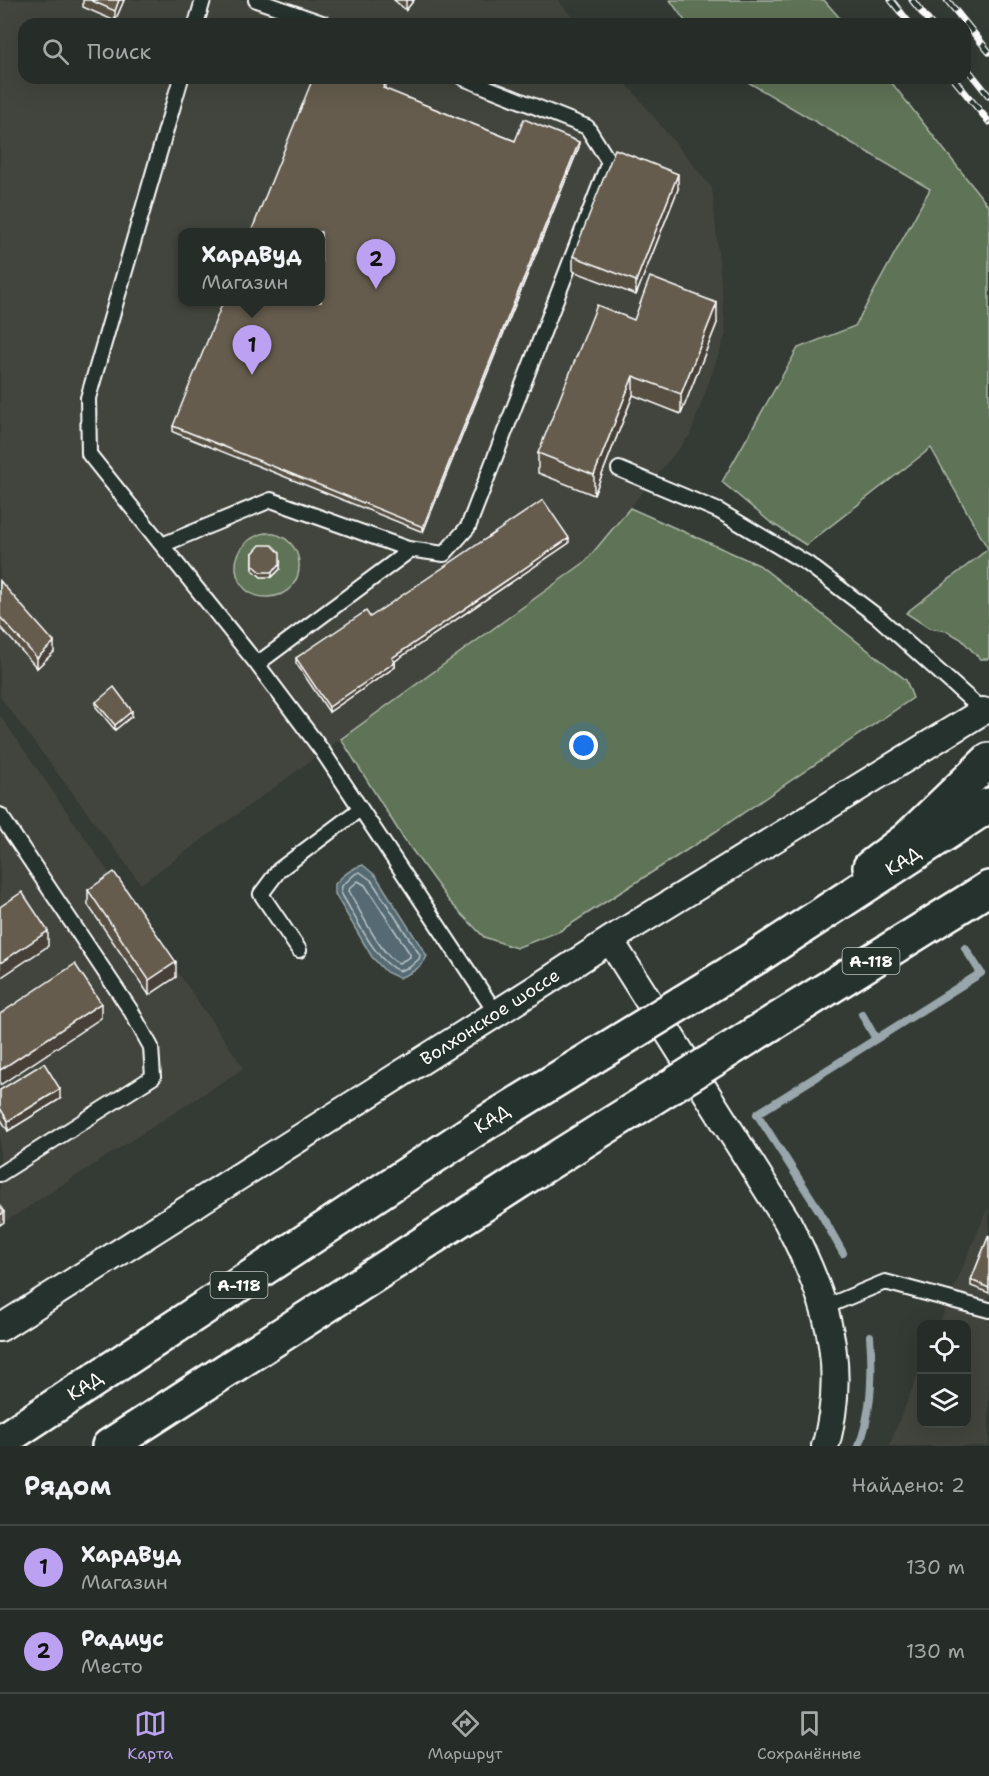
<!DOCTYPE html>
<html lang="ru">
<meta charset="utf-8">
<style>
:root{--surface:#262c27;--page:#323833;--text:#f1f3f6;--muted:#a4a7a7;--line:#424844;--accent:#bca0f2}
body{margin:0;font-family:"Shantell Sans",sans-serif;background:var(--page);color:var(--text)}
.controls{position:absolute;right:18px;bottom:18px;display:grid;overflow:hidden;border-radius:12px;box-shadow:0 6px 24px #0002}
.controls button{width:54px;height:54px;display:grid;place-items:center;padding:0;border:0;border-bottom:2px solid var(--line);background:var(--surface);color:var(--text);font:30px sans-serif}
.you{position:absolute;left:584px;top:746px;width:21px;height:21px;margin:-15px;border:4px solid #fff;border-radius:50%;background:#1a73e8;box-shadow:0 0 0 9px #1a73e833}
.badge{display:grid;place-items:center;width:39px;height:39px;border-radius:50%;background:var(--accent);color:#111;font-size:20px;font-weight:700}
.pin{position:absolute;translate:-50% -50px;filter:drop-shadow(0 2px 3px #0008)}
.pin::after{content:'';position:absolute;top:32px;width:21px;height:18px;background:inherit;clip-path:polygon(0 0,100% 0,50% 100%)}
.popup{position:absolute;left:178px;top:228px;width:147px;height:78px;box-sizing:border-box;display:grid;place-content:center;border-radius:12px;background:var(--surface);filter:drop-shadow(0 2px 4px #0005);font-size:20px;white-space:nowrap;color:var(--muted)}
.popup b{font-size:22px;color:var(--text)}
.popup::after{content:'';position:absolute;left:50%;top:100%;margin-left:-12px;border:12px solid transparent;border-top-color:var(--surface)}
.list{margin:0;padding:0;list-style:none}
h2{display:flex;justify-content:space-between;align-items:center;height:78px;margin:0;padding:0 24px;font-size:26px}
h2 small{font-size:20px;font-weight:400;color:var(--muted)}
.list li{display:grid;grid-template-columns:39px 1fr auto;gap:18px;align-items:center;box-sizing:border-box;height:84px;padding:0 24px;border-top:2px solid var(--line)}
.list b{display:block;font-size:22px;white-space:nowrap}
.list p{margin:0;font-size:20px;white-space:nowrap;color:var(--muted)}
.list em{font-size:20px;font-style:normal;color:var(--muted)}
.icon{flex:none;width:33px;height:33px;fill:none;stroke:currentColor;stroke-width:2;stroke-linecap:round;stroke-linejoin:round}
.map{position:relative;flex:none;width:989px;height:1446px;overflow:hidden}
.search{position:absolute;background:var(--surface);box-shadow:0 6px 24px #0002;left:18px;right:18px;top:18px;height:66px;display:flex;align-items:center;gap:15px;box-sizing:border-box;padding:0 21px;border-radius:18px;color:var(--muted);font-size:22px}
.sheet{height:246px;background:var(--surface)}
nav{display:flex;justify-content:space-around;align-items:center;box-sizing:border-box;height:84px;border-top:2px solid var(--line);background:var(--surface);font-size:16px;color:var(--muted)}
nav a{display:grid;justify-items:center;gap:3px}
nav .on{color:var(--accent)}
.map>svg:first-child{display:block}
</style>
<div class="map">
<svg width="989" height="1446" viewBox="0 0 989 1446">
<rect width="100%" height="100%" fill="#333b34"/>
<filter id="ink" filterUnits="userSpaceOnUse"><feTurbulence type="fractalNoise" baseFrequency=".0167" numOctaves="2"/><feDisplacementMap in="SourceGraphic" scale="12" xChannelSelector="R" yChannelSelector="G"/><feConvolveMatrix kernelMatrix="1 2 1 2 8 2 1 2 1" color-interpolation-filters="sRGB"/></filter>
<g filter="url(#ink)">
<path fill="#42453c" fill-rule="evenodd" d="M0,0h558l20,24h-554v54h598l90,110 14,146 -36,101 -105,127 -444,322 -141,-187zM183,232h138v70h-138z
M0,715l244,353 -244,157z
M989,1208v238h-100l32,-79 1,57h44v-100h-27l46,-110z"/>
<path fill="#5f7356" stroke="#afb9aa" stroke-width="1.5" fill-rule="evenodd" d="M670,0h154l21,24h-158z
M741,78h147l101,129v452h-9l-19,-20 -14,-8 -18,-3 -23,-15 82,-64 -57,-101 -125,97 -36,-23 -48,-40 76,-134 57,-22 75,-137z
M630,508l129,57 147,115 7,18 -198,134 -155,99 -44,17 -32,-11 -35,-36 -47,-65 -61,-97 244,-177z
M265,533c44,0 46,62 3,64 -38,2 -46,-54 -3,-64zM253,558h27c2,8 -1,14 -8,19h-11l-8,-7z"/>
<path fill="#556b73" stroke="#99a6ab" stroke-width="1.5" d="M363,865l13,11 51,80c-5,12 -16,17 -28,22l-13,-6 -14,-15 -37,-63v-10c8,-9 16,-16 28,-19z"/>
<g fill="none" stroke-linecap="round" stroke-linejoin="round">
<path stroke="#bbc4c7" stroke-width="1.5" d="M360,872l11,8 49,75 -1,4 -9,8 -11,4c-24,-9 -44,-56 -58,-78l1,-7 13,-12z
M358,881l7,4 45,69v3l-11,6c-18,-6 -40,-55 -50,-72l1,-3z"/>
<path stroke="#99a6ab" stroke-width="8" d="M862,1014l14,25
M843,1253l-23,-41 -63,-98 224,-141 -16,-25
M859,1446c13,-34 14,-74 11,-110"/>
<defs>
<path id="service" d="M256,0l69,24
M196,24l7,-24
M181,78l-93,320 1,56 168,210 66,88 173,261
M619,469l100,42 89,53 70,53 105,94 4,-3
M162,545l109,-45 137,49 -3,5 -148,110
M408,549l36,5 24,-27 141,-365 -22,-35 -124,-49
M0,815l131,196 20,36 2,30 -153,97
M299,950l-38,-56 18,-24 81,-61
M825,1307l60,-25 104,28"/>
<path id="minor" d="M610,940l177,281c32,62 56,122 45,194 -2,10 -3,21 -7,31
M0,1328l546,-346 64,-42 373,-229"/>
<path id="primary" d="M870,867l38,-29 81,-78"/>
<path id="motorway" d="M758,956l231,-151
M753,1035l236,-147
M0,1442l479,-315
M109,1446l414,-267"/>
</defs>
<use href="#service" stroke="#fff" stroke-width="18"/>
<use href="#minor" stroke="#fff" stroke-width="30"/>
<use href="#primary" stroke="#fff" stroke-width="38"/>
<use href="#motorway" stroke="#fff" stroke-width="38"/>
<use href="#service" stroke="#26332d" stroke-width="14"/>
<use href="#minor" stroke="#26332d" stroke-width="26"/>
<use href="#primary" stroke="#26332d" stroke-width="33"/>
<use href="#motorway" stroke="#26332d" stroke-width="33"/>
<defs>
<path id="rail" d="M891,0l19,24
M912,0l19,24
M947,0l42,52
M965,66l24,30
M953,78l36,44"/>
</defs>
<use href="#rail" stroke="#fff" stroke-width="7"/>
<use href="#rail" stroke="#26332d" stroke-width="4.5" stroke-dasharray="14" stroke-linecap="butt"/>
<defs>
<path id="motorway-bridge" d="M479,1127l279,-171
M523,1179l230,-144"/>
</defs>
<use href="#motorway-bridge" stroke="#fff" stroke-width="38" stroke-linecap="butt"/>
<use href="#motorway-bridge" stroke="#26332d" stroke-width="33"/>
</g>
<path fill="#574f43" stroke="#fff" stroke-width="1.5" d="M83,0h41l-9,21 -32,-14z
M394,0h20l-8,10z
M385,89l130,52 64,6 -156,385 -250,-100v-6z
M678,189l-42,106 -63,-24v-15z
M634,320l83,3 -36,91 -48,-19 -39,100 -56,-22v-20z
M569,543l-174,118v6l-66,45 -33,-49v-5l74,-41z
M253,553l27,16 -8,8h-11l-8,-7z
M0,581l54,71 -17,16 -37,-41z
M96,702l36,14 -17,14 -19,-23z
M88,890l88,87 -27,18 -61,-90z
M0,1090l60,9 -52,32 -8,-13z
M989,1235v58l-18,-7v-6z"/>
<path fill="#474037" stroke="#fff" stroke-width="1.5" d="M119,0h5l-9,21v-10z
M406,0h8l-8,10z
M387,78h2l-6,15v-5z
M579,142v5l-156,385v-5z
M678,174v15l-42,106v-14z
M717,303v20l-36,91v-20z
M633,376v19l-39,100v-20z
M569,538v5l-177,120v-5z
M280,564v5l-8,8v-5z
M54,642v10l-17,16v-10z
M395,662v5l-66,45v-5z
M132,711v5l-17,14v-5z
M48,931v15l-48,32v-15z
M176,962v15l-27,18v-15z
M101,1003v15l-101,67v-15z
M60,1089v10l-52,32v-10z
M4,1212v10l-4,3v-10z"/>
<path fill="#655c4e" stroke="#fff" stroke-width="1.5" d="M90,0h29l-4,11z
M313,78h74l-4,10 132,53 9,-22 55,23 -156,385 -250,-101 50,-124h98v-70h-70z
M615,149l63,25 -42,107 -63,-25z
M650,277l67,26 -36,91 -48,-18 -39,99 -56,-22 59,-148 37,15z
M543,500l26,38 -177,120 3,4 -66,45 -33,-49 70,-47 4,6z
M260,545h12l8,8v11l-8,8h-11l-8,-7v-12z
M0,581l54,61 -17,16 -37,-41z
M114,687l18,24 -17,14 -19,-23z
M114,872l62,90 -27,18 -61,-90z
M22,892l26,39 -48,32v-56z
M75,964l26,39 -101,67v-56z
M44,1063l16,26 -52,32 -8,-13v-18z
M0,1206l4,6 -4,3z
M989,1235v53l-18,-8z"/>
</g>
<g text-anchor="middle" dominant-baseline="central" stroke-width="6" stroke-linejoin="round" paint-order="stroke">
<g fill="#26332d" stroke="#bec2c0" stroke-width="1.5">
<rect x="842.5" y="948" width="57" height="26" rx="4.5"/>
<rect x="210.5" y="1272" width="57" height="26" rx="4.5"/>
</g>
<g font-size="16" font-weight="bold" fill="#fff">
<text x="871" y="961">А-118</text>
<text x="239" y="1285">А-118</text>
</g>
<g font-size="18" fill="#fff" stroke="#26332d">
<text transform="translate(903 861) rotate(-33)">КАД</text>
<text transform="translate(490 1017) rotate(-33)">Волхонское шоссе</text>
<text transform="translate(492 1119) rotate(-32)">КАД</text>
<text transform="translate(85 1386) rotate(-33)">КАД</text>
</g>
</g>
</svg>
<div class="controls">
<button><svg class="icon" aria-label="locate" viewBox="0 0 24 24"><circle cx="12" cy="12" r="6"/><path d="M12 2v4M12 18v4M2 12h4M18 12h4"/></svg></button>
<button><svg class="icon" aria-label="layers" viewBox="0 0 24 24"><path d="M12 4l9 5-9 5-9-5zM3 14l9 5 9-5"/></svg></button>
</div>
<div class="you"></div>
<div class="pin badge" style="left:252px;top:375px">1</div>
<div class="popup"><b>ХардВуд</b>Магазин</div>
<div class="pin badge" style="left:376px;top:289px">2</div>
<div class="search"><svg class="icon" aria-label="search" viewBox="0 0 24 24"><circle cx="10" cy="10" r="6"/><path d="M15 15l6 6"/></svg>Поиск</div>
</div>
<section class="sheet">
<h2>Рядом<small>Найдено: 2</small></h2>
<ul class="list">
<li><span class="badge">1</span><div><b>ХардВуд</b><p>Магазин</p></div><em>130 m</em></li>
<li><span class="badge">2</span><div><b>Радиус</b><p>Место</p></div><em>130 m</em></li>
</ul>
</section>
<nav>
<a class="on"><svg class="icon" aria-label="map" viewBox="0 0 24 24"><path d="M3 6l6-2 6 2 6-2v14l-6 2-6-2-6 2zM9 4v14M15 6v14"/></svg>Карта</a>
<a><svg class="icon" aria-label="directions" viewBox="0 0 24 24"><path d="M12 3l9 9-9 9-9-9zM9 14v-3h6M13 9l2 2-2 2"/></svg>Маршрут</a>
<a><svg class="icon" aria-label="saved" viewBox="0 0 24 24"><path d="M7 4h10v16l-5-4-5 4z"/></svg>Сохранённые</a>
</nav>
